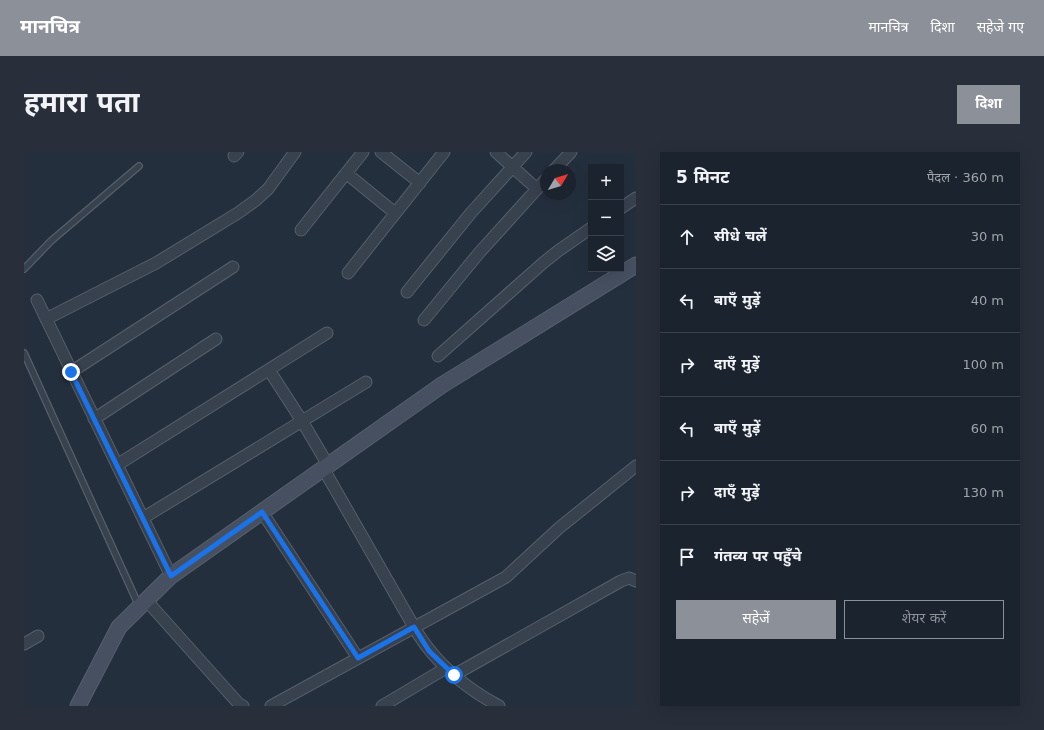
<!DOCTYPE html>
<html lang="hi">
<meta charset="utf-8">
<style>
:root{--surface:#1b232e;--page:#282f3a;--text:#f1f3f6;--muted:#a0a4aa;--line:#39404a;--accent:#8c9099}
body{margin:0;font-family:"DejaVu Sans","Noto Sans Devanagari",sans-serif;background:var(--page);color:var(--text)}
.controls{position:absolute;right:12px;top:12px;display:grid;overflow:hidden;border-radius:0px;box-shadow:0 4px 16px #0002}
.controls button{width:36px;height:36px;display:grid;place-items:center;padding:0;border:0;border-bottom:1px solid var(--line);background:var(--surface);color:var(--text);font:20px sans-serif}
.compass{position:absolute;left:516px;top:12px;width:36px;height:36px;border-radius:50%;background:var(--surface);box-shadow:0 4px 16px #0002;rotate:52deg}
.stop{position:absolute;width:12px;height:12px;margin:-9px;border:3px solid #1a73e8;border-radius:50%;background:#fff}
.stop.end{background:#1a73e8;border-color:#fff;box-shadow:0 1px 4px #0008}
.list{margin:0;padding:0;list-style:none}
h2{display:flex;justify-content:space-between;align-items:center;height:52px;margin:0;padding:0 16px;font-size:17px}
h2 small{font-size:13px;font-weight:400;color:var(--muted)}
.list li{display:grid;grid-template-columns:26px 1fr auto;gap:12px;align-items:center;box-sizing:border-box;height:64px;padding:0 16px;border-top:1px solid var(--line)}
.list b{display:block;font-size:15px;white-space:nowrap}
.list em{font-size:13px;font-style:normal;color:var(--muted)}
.actions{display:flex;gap:8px;padding:12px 16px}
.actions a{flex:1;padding:9px 0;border:1px solid var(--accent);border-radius:0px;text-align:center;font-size:14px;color:var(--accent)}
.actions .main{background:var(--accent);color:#fff}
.icon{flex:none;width:22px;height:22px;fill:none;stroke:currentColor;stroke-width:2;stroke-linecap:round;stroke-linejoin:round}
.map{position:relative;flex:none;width:612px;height:554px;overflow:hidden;border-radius:0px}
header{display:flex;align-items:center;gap:24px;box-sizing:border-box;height:56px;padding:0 20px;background:var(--accent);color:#fff}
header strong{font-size:19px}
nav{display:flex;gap:22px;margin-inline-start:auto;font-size:14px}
.intro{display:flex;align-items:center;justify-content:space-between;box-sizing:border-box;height:96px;padding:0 24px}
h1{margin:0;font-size:28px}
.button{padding:10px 18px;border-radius:0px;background:var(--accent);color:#fff;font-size:14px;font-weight:700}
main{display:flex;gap:24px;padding:0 24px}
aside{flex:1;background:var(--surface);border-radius:0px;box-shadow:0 4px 16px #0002}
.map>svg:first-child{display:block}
</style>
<header>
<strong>मानचित्र</strong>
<nav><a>मानचित्र</a><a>दिशा</a><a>सहेजे गए</a></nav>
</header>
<div class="intro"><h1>हमारा पता</h1><a class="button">दिशा</a></div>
<main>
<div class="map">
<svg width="612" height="554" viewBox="0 0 612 554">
<rect width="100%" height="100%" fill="#242f3e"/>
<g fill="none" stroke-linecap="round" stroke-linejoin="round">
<defs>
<path id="service" d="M0,117l27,-28 88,-75
M0,201l115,253"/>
<path id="minor" d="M357,0l39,31
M472,0l41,37
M210,4l4,-4
M530,18l17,-18
M322,21l49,40
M597,56l15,-10
M277,78l62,-78
M324,121l96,-121
M383,140l63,-78 56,-62
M13,148l134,276
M22,167l110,-56 82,-50 18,-13 12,-11 27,-37
M400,168l55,-67 67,-74
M414,204l105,-93 15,-12 33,-23
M245,218l33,51 26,44
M47,220l162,-105
M70,267l122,-80
M93,313l210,-132
M299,316l95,166c20,31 49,55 81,72
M238,360l96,146
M119,366l223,-136
M122,448l93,104 4,2
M0,492l14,-8
M430,523l167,-94 8,-3 7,3
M247,554l235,-129 53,-49 77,-62
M358,554l64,-38"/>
<path id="secondary" d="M54,554l41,-79 52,-51 271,-191 194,-120"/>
</defs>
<use href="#service" stroke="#565f6c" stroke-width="8"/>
<use href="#minor" stroke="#565f6c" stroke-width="13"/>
<use href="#secondary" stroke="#565f6c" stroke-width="17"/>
<use href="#service" stroke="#38414e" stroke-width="5.5"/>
<use href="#minor" stroke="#38414e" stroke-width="11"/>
<use href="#secondary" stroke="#465061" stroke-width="15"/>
</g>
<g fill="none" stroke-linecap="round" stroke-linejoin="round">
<path stroke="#1a73e8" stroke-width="5" d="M47,220l100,204 91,-64 96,146 56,-31 15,24 25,24"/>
</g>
</svg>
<div class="controls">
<button>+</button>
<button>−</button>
<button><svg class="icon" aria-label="layers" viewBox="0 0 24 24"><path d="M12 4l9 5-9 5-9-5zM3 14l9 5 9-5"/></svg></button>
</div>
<svg class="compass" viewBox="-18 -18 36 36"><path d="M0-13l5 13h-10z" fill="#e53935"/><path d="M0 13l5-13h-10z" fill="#a0a4aa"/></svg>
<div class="stop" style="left:430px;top:523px"></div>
<div class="stop end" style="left:47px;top:220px"></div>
</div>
<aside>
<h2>5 मिनट<small>पैदल · 360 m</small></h2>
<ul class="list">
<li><svg class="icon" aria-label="ahead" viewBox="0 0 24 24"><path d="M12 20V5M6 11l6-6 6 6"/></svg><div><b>सीधे चलें</b></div><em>30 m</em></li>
<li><svg class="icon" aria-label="left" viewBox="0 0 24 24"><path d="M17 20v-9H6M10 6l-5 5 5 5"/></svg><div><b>बाएँ मुड़ें</b></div><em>40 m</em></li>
<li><svg class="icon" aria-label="right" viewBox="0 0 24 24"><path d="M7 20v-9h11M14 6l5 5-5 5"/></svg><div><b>दाएँ मुड़ें</b></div><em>100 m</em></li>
<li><svg class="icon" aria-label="left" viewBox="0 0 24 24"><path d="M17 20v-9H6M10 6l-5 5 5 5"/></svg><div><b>बाएँ मुड़ें</b></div><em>60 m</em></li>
<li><svg class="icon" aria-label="right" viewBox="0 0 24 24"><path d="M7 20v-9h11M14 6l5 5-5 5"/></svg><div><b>दाएँ मुड़ें</b></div><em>130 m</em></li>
<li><svg class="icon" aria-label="arrive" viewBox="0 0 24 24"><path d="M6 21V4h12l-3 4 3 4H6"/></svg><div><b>गंतव्य पर पहुँचे</b></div></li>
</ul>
<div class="actions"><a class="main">सहेजें</a><a>शेयर करें</a></div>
</aside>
</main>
